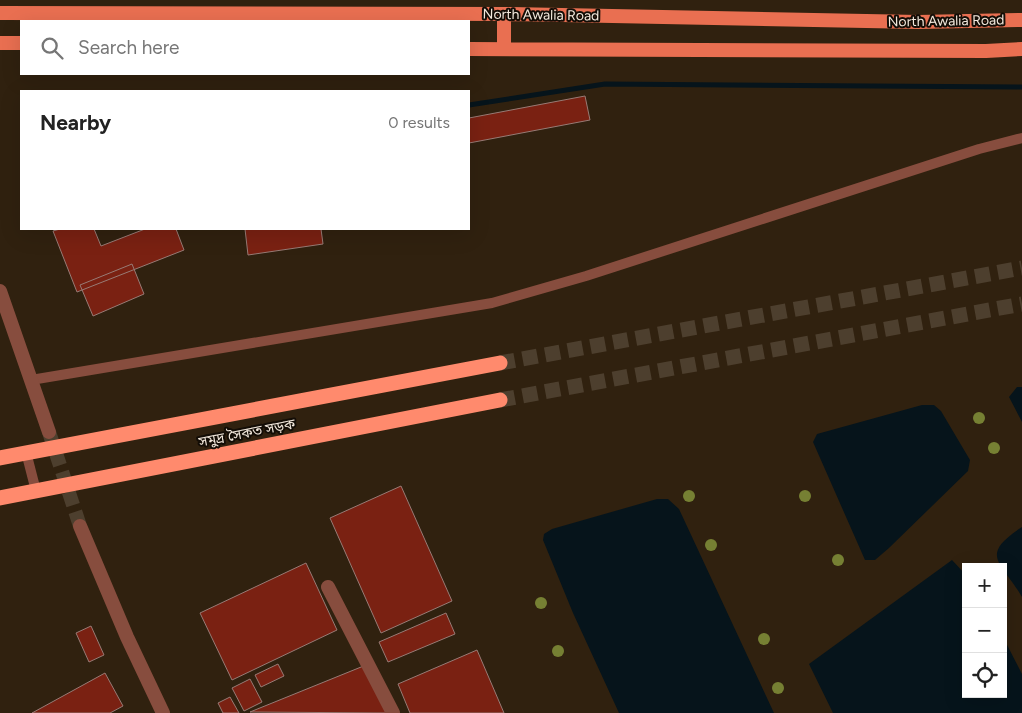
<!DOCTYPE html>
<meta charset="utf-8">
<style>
:root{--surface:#fff;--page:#f2f2f2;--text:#222;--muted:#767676;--line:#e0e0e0}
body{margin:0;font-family:Figtree,"Noto Sans Bengali",sans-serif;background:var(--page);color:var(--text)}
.controls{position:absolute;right:15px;bottom:15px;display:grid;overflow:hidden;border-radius:0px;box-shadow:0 5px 20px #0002}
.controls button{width:45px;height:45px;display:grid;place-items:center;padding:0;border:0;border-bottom:1px solid var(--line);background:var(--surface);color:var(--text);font:25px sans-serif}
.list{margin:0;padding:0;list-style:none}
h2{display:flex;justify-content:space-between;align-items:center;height:65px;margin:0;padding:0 20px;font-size:21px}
h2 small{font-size:16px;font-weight:400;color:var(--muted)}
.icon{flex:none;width:28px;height:28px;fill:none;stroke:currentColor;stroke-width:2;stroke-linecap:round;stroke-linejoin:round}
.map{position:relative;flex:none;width:1022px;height:713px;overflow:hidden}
.search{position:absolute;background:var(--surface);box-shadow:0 5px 20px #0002;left:20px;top:20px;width:450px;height:55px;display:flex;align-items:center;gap:12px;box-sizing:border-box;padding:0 18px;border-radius:0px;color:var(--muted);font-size:19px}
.panel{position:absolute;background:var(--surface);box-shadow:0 5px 20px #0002;left:20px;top:90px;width:450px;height:140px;border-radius:0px}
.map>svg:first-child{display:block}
</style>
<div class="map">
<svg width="1022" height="713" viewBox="0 0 1022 713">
<rect width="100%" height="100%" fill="#30210f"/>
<path fill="#06141b" d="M1017,387h5v35l-13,-25z
M922,405h12l7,6 29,49 -2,11 -79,77 -14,12h-10l-52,-118 4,-8z
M657,499h11l11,10 95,204h-155l-46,-100 -30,-73 1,-6 8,-5z
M1022,527v70c-21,-36 -44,-41 0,-70z
M952,560l14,15v119h37v-57l19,37v39h-189l-24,-49z"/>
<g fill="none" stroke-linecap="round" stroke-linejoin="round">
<path stroke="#06141b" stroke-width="5" d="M469,105l136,-21 417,3"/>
</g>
<path fill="#7a2112" stroke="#987b75" d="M585,96l5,24 -121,23v-25z
M60,229h34l7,17 44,-17h31l8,21 -107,42 -24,-61z
M245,229h76l2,15 -75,11z
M132,264l12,30 -51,22 -13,-31z
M401,486l51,115 -71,32 -51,-115z
M306,563l31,67 -105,50 -32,-67z
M446,613l9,21 -67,28 -9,-20z
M91,626l13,29 -15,7 -13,-29z
M477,650l27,63h-94l-12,-29z
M278,664l6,12 -23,11 -6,-12z
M366,665l21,48 -137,-1z
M105,673l18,33 -13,7h-78z
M250,679l12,23 -18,9 -12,-23z
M230,697l9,16h-16l-5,-10z"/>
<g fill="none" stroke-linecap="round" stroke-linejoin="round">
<path stroke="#4d3f2e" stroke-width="14" stroke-dasharray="14 7" stroke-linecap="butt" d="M49,432l31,94"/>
<path stroke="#4d3f2e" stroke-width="15" stroke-dasharray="15 8" stroke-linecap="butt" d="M500,363l522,-95
M500,400l522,-96"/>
<path stroke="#874d3e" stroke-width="10" d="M31,380l461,-77 94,-27 393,-127 43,-11
M26,452l10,39"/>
<path stroke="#874d3e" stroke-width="14" d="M0,291l49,141
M80,526l47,111 36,76
M328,587l65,126"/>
<path stroke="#e96f51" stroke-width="14" d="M0,13l511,1 407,8 104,-2
M504,14v35
M0,43h21
M469,49l517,2 36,-2"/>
<path stroke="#ff8a6d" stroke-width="15" d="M0,458l500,-95
M0,498l500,-98"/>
</g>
<g fill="#768033">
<circle cx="979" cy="418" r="6"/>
<circle cx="994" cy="448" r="6"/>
<circle cx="689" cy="496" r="6"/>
<circle cx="805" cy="496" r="6"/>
<circle cx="711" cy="545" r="6"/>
<circle cx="838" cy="560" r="6"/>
<circle cx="541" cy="603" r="6"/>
<circle cx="764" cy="639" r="6"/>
<circle cx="558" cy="651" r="6"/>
<circle cx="778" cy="688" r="6"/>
</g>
<g text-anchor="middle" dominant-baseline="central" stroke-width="4" stroke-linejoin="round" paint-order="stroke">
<g font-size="14" fill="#f3e9dd" stroke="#130d06">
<text transform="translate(541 15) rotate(1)">North Awalia Road</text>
<text transform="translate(946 21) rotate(-1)">North Awalia Road</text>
<text transform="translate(247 433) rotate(-11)">সমুদ্র সৈকত সড়ক</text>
</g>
</g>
</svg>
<div class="controls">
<button>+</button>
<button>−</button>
<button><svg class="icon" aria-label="locate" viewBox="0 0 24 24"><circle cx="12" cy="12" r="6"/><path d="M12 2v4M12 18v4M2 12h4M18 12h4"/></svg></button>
</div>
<div class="search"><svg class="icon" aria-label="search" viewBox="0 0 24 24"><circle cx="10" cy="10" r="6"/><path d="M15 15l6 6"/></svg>Search here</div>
<section class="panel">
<h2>Nearby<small>0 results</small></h2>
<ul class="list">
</ul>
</section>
</div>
